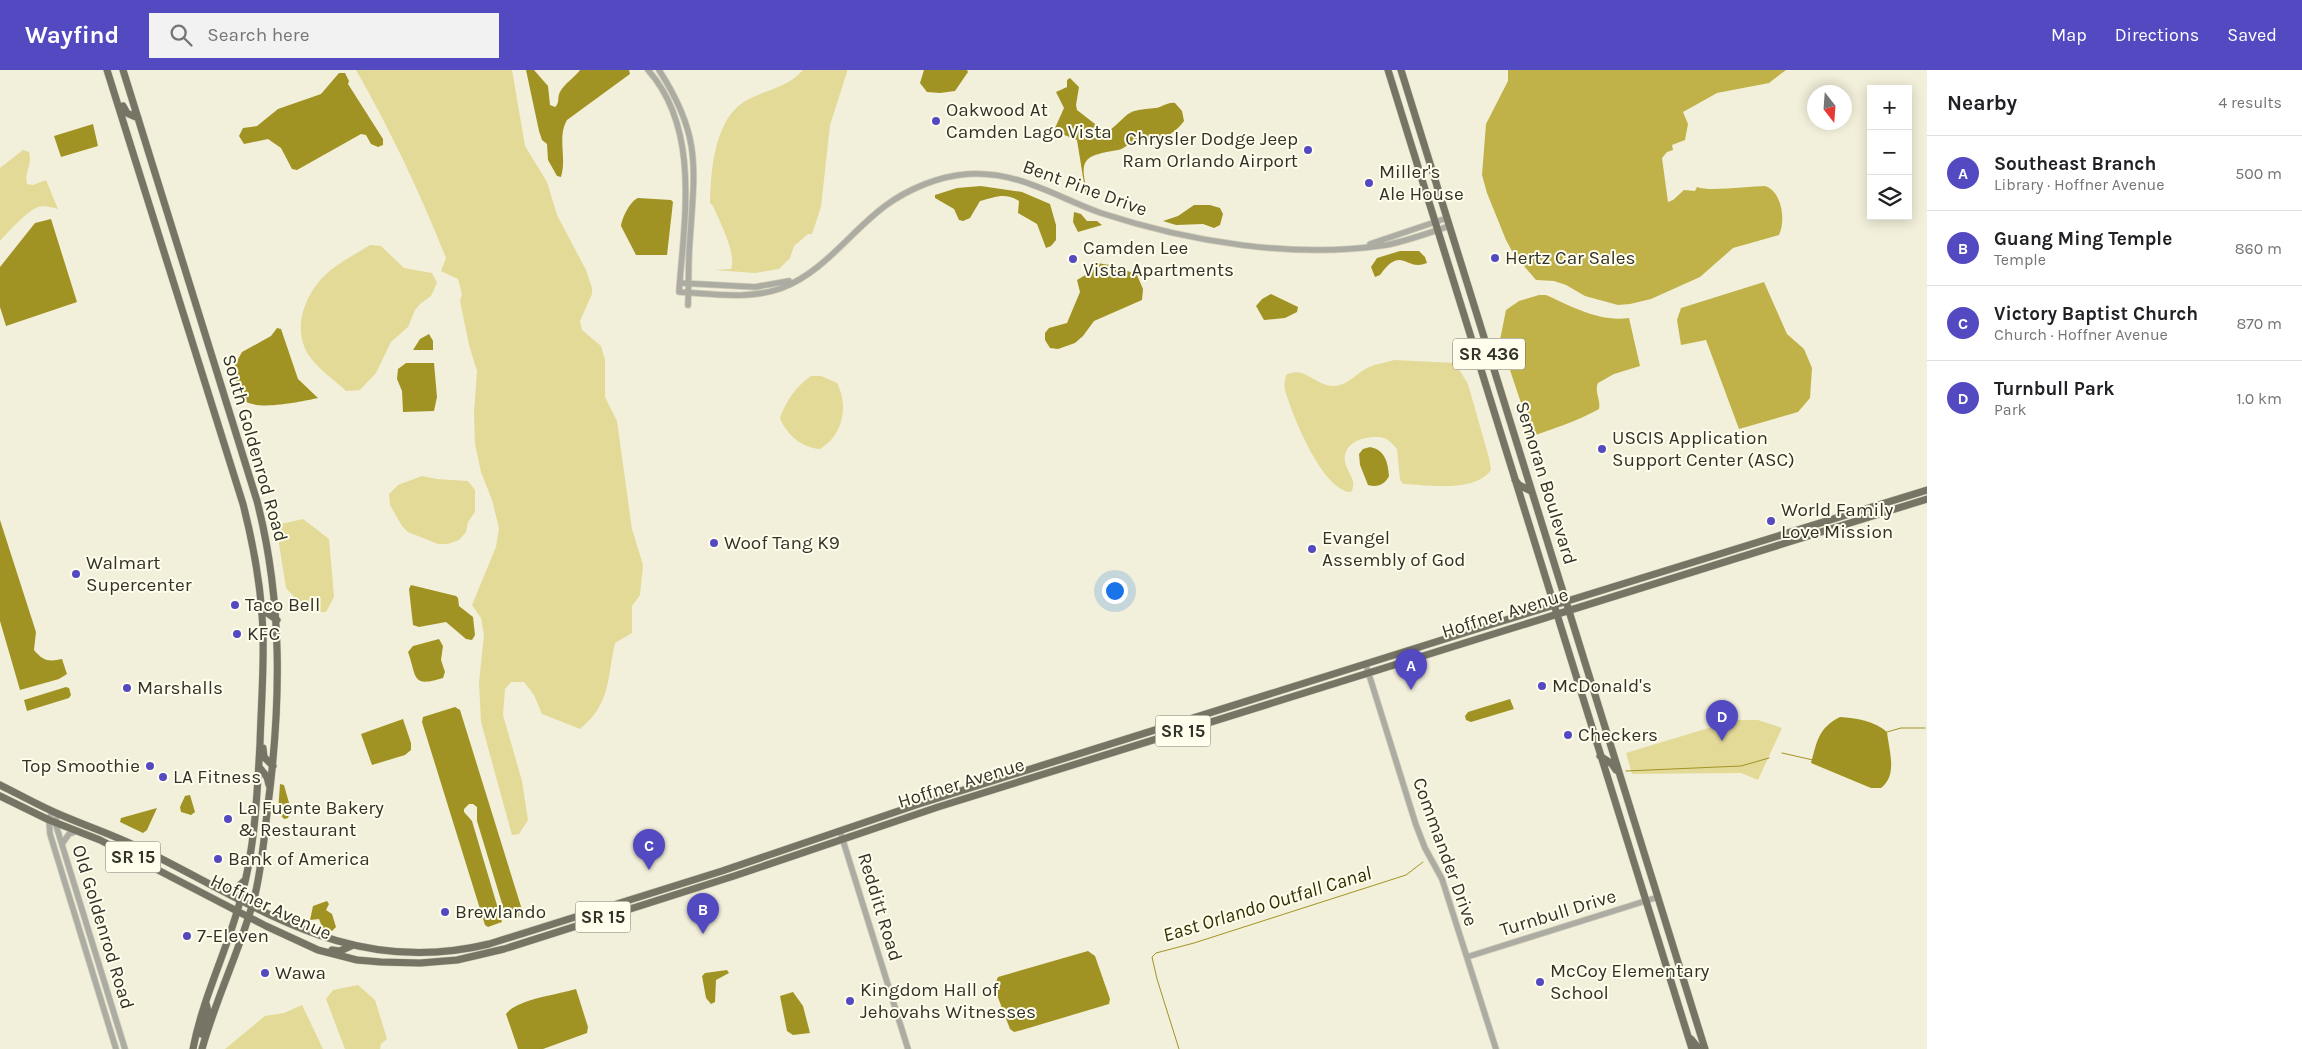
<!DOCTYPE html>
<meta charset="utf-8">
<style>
:root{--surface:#fff;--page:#f2f2f2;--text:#202124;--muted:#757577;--line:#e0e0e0;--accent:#534ac1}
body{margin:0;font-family:Karla,sans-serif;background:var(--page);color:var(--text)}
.controls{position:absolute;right:15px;top:15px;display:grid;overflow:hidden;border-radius:0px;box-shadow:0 2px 12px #0003}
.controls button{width:45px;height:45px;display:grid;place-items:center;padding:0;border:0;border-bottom:1px solid var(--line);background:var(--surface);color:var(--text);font:25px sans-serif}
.compass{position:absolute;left:1807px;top:15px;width:45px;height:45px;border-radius:50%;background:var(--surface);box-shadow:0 2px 12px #0003;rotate:163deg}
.you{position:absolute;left:1114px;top:520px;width:18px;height:18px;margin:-12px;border:4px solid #fff;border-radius:50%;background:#1a73e8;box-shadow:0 0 0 8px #1a73e833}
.badge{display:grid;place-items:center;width:32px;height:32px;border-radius:50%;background:var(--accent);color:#fff;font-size:16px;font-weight:700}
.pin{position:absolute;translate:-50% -41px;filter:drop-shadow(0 1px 2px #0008)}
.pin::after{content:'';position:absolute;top:26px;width:18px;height:15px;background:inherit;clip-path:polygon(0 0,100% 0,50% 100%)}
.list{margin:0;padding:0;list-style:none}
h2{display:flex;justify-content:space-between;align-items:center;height:65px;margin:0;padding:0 20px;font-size:21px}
h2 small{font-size:16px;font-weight:400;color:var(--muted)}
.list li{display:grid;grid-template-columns:32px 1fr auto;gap:15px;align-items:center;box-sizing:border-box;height:75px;padding:0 20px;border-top:1px solid var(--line)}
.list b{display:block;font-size:19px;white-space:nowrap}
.list p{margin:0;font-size:16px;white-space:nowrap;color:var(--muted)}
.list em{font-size:16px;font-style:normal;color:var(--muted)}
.icon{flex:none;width:28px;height:28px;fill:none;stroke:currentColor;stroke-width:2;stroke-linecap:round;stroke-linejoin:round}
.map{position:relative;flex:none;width:1927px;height:979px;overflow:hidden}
header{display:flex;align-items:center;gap:30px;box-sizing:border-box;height:70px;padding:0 25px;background:var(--accent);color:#fff}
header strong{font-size:24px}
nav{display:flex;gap:28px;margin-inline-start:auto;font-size:18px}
.search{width:350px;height:45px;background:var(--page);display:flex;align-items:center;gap:12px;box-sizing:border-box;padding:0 18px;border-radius:0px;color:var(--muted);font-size:19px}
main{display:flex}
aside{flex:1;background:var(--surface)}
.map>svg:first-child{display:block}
</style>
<header>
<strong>Wayfind</strong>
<div class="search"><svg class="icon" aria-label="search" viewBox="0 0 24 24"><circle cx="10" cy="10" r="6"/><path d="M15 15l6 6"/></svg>Search here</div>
<nav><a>Map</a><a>Directions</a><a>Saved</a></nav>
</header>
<main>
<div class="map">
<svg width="1927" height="979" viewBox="0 0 1927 979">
<rect width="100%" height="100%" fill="#f2f0da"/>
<path fill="#e3da98" d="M356,0h156l13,76 22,36 10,33 29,55 6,18v6l-12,27 2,9 19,16 4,14v37l12,24 15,108 11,36 -3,30 -8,11v27l-17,10c-8,35 -4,61 -35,86l-38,-15 -8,-19 -10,-13h-13l-6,7 -2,26 19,66 6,39 -9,14 -7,1 -31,-113 -2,-40 5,-47 -3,-17 -9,-13 24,-58 3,-19 -7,-28 -11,-28 -6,-28 -1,-32 3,-41 -8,-26 -9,-44 2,-7 -4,-15 -17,-8 5,-13c-26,-65 -55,-127 -90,-188z
M803,0h44v2l-17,53 -9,82 -9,27h-4l-14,12 -4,12 -11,11 -24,4 -41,-3 17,-1c6,-15 -12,-49 -18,-63l-3,-3c1,-33 4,-87 39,-104 20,-10 39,-12 54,-29z
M23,80l6,2c4,11 -5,20 -2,32l6,1 13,-5 12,29c-7,-2 -13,-4 -20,-2 -11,4 -30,25 -38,34v-73z
M370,175l11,1 23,22 28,5 5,10 -6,13 -11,8 -5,6 -7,17 -17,15 -15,31 -16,17 -14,1c-11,-11 -27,-21 -36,-34 -21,-29 -3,-71 25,-90 11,-8 24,-15 35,-22z
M1394,290l61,3 13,21 21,74 2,12c-16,23 -64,15 -88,14l-3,-4 -3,-31c-6,-7 -10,-12 -19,-12 -15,-1 -36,6 -33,25 2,10 13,19 6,30 -28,0 -59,-77 -66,-102 -1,-5 0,-10 1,-15 18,-10 28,10 47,11 14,0 23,-12 34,-18 8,-4 18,-5 27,-8z
M811,306h10l16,7c12,23 6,52 -17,66 -18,-1 -34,-15 -40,-31 6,-17 16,-32 31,-42z
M422,406l15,3 31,2 7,9v22l-7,10 -2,10 -7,8 -11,4h-10l-30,-12 -6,-6 -12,-21 -1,-11 9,-9z
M303,449l26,20 5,58 -8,15h-18l-22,-24 -10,-63z
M1735,650h23l24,8 -24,52 -17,-7 -109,1 -6,-21z
M358,915l17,15 12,39 -6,5 -1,5h-35l-19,-50 7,-9z
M302,935l21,44h-98l40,-33 19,-3z"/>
<path fill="#c0b249" d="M1508,0h278l-17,13 -52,10 -34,19 5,12 -3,16 -13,5 1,5 -6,2 -5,6 6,44 5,-2 11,-10 11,1 2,-4c13,5 52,-1 68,-1 17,5 21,35 14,49l-46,13 -33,29 -49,22 -21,5 -12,1 -33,-9 -19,-11 -12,-4 -18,-1 -23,-27 -7,-13 -19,-47 -5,-18 4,-51 22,-43z
M1764,212l23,52 17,15 8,19 -2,30 -12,14 -59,17 -33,-89 -25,5 -4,-25 4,-12z
M1539,225h7c27,12 53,27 83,23l11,48 -26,8 -16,9c-4,9 3,16 1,26 -23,13 -47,20 -72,29l1,-22 -6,-10 -22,-66 6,-30 13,-9z"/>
<path fill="#a19323" d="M526,0h8l14,16 2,19 5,2c5,-4 2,-10 5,-15 4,-8 15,-15 20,-22h49l1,4 -63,46c-10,17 0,38 -6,57l-4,-1 -9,-16 -1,-16 -5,-4 -3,-9z
M924,0h43l1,2 -13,19 -15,2 -13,-1 -7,-9z
M339,3h6l4,8 -1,3 35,55v6l-5,2 -7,-3 -5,-9 -5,-1 -64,36 -5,-1 -11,-21 -13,-9 -24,5 -5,-8 4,-8 14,-2 21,-17 43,-15z
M1070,8l9,9 -3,18 1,5 27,21h5c24,-20 15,-20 47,-23 7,-1 11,-6 19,-5l7,8 2,10c-16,21 -26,15 -49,21 -6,1 -11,7 -17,8 -36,6 -39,9 -30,46h-2l-9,-56 -20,-8 -2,-4 9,-20 -8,-16 11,-5v-7z
M93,54l5,22 -37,11 -7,-21z
M981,116l41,6 28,12 6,21v15l-5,6 -5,2 -9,-24 -19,-11 1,-12c-14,-9 -24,-4 -39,0l-10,17 -7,3 -4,-1 -5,-11 -19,-11v-3l22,-7z
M638,128l33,2 2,2 -6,53h-31l-15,-29c1,-8 9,-25 17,-28z
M1194,135h16l10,3 3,6 -3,11 -6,3 -11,-4 -27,1 -13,-4 15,-5z
M1074,142l7,2 6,7h10l5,4 -24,7 -5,-10z
M51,149l26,83 -71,24 -6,-19v-40l35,-44z
M1400,181h19l6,6 2,6c-22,9 -25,-19 -47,12l-5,2 -4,-10 6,-9z
M1097,193l19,3 21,9 6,14 -1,11 -48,21 -11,15 -8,7 -17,6 -8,-1 -5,-8v-7l4,-5 18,-5 13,-31 -3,-12 15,-9z
M1271,224l27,13 -1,5 -12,6 -21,2 -8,-14 6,-7z
M277,258l4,1 17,50 20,19c-15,3 -66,15 -76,0 -5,-7 -7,-21 -9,-30l9,-16 29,-16z
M429,264l4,7v9h-20l7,-11z
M406,293h28l3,34 -3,14 -31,1 -1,-21 -5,-12 1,-10z
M1370,377c15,3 18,15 19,29 -4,8 -11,12 -21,9l-8,-20 -1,-11 4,-5z
M0,450l36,112 -2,18c9,11 15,12 28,9l5,15 -8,5 -39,11 -20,-69z
M411,515l45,11 2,2 1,8 14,11 2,18 -3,5 -6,-1 -20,-17 -27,5 -6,-2 -4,-36z
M439,569l4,7 -2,14 4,12 -2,6c-32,10 -26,-1 -35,-26l5,-6z
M66,617l3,1 2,7 -2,3 -42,13 -3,-11z
M1510,629l4,10 -43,13 -5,-2 -1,-4 3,-4z
M455,637l5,3 63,203 -1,3 -15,4 -30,-99v-14l-4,-3h-4l-5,5v3l8,9 30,101 -14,5 -3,-2 -63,-203 1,-5z
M1840,647c16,1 35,4 47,15 2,19 11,43 -6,56h-10l-60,-25c6,-21 7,-35 29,-46z
M403,649l8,24v7l-6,5 -33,10 -11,-31z
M280,714l4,1 7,25 -3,8 -4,1 -6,-7z
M190,725l5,17 -4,3 -10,-3 -1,-5 5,-11z
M157,738l-10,22 -4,3 -23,-11 1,-4z
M327,831l2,3 -3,6 6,4 4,13 -4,4 -9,-2 -4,-10 -9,1 3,-14z
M1088,881l7,5 15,43 -1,5 -87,26 -8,2 -4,-3 -16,-42 4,-10z
M727,900l2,3 -13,7 -1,22 -4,2 -5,-6 -4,-22 3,-3z
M576,919l12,38 -1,6 -44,16h-25l-12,-35c11,-15 51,-19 70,-25z
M793,922l10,14 7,27 -17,2 -6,-4 -7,-35z"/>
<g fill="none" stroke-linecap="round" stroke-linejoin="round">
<path stroke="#a19323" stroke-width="1" d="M1887,662l14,-4h24
M1782,683l31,7
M1626,701l115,-5 28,-8
M1179,979l-22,-70 -5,-22 4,-4 38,-10 212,-68 17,-13"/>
<defs>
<path id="minor" d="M648,0c53,60 36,150 31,222 34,2 71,8 103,-4 43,-17 67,-55 103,-82 23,-17 54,-30 83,-32 51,-3 88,23 133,39 88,29 193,46 285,32 21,-4 43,-12 63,-19
M659,0c42,65 36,96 31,169 -2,22 -1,44 -2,66
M1370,174l77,-26
M680,213l75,4 34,-6
M1366,595l50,160 9,23 17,31 54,170
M52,741l-3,9 1,14 66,215
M58,744l-3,8 70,227
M840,761l68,218
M62,774l7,-10 8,-3
M1467,887l191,-60"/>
<path id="major" d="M107,0l136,434c11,43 19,86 20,131 1,36 -2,73 -3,109 -3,51 -5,102 -18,150 -13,53 -39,102 -49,155
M123,0l134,431c26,101 24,202 11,304 -4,32 -6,63 -14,94 -14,51 -38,99 -52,150
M1388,0l304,979
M1401,0l304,979
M123,36l4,7 11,5
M1515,410l4,5 12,6
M265,535l2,8 10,7
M263,678l1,9 9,9
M1600,686l12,8 4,6
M259,697l8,10 2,8
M0,715c18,9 36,19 54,27 31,14 64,24 94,40 116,58 205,125 341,92l233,-73 197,-67 577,-181 431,-133
M0,726l49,24 51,20 166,86 52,24 39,10 24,2 39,1 37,-3 47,-11 230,-73 204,-69 989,-308
M225,821l11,-2 9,-9
M332,880l8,1 13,-6
M201,964l7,-23 -2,-8
M1691,969l8,10"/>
</defs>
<use href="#minor" stroke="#d0ceba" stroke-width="7"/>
<use href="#major" stroke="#d0ceba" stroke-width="8"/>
<use href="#minor" stroke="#adaca3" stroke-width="5.5"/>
<use href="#major" stroke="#767464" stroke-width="7"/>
</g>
<g fill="#534ac1" stroke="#fffdec" stroke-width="2">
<circle cx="936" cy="51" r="5"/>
<circle cx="1308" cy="80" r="5"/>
<circle cx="1369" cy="113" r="5"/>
<circle cx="1495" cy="188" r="5"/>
<circle cx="1073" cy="189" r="5"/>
<circle cx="1602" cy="379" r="5"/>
<circle cx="1771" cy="451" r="5"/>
<circle cx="714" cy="473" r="5"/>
<circle cx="1312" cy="479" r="5"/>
<circle cx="76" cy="504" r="5"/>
<circle cx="235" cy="535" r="5"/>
<circle cx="237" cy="564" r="5"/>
<circle cx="1542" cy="616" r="5"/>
<circle cx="127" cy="618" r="5"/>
<circle cx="1568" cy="665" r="5"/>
<circle cx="150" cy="696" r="5"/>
<circle cx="163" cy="707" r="5"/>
<circle cx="228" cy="749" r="5"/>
<circle cx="218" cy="789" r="5"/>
<circle cx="445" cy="842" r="5"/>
<circle cx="187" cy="866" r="5"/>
<circle cx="265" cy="903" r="5"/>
<circle cx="1540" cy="912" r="5"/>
<circle cx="850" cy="931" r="5"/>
</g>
<g text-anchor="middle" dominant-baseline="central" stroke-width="4" stroke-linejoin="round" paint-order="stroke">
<g fill="#fffdec" stroke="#706f64" stroke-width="1">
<rect x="1453" y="268.5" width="72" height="31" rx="4"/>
<rect x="1155.5" y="645.5" width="55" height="31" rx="4"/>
<rect x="105.5" y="771.5" width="55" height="31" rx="4"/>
<rect x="575.5" y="831.5" width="55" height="31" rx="4"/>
</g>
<g font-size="18" font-weight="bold" fill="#333229">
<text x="1489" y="284">SR 436</text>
<text x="1183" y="661">SR 15</text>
<text x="133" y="787">SR 15</text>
<text x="603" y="847">SR 15</text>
</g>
<g font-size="19" fill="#333229" stroke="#fffdec" text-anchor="start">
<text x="946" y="40">Oakwood At<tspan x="946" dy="22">Camden Lago Vista</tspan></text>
<text x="1298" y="69" text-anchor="end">Chrysler Dodge Jeep<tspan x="1298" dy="22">Ram Orlando Airport</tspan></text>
<text x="1379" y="102">Miller's<tspan x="1379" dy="22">Ale House</tspan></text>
<text x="1083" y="178">Camden Lee<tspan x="1083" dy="22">Vista Apartments</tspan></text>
<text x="1505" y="188">Hertz Car Sales</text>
<text x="1612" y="368">USCIS Application<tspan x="1612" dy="22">Support Center (ASC)</tspan></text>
<text x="1781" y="440">World Family<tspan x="1781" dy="22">Love Mission</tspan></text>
<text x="1322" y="468">Evangel<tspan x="1322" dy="22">Assembly of God</tspan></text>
<text x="724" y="473">Woof Tang K9</text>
<text x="86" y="493">Walmart<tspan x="86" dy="22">Supercenter</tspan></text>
<text x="245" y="535">Taco Bell</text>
<text x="247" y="564">KFC</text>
<text x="1552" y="616">McDonald's</text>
<text x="137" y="618">Marshalls</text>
<text x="1578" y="665">Checkers</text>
<text x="140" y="696" text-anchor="end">Top Smoothie</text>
<text x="173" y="707">LA Fitness</text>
<text x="238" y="738">La Fuente Bakery<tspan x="238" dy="22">&amp; Restaurant</tspan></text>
<text x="228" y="789">Bank of America</text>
<text x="455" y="842">Brewlando</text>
<text x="197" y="866">7-Eleven</text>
<text x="1550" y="901">McCoy Elementary<tspan x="1550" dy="22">School</tspan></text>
<text x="275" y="903">Wawa</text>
<text x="860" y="920">Kingdom Hall of<tspan x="860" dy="22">Jehovahs Witnesses</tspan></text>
</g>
<g font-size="19" fill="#333229" stroke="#fffdec">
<text transform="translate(1085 118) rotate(20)">Bent Pine Drive</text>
<text transform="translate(255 378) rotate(74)">South Goldenrod Road</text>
<text transform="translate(1546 413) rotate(73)">Semoran Boulevard</text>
<text transform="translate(1505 543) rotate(-17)">Hoffner Avenue</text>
<text transform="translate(961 713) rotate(-17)">Hoffner Avenue</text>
<text transform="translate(1445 782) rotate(70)">Commander Drive</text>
<text transform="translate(271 837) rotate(25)">Hoffner Avenue</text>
<text transform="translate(880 837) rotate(73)">Redditt Road</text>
<text transform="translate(1558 843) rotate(-17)">Turnbull Drive</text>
<text transform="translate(103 857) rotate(73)">Old Goldenrod Road</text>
</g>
<g font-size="20" font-style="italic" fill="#342e00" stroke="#fffdec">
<text transform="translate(1267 834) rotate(-17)">East Orlando Outfall Canal</text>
</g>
</g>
</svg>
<div class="controls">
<button>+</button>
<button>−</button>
<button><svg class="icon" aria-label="layers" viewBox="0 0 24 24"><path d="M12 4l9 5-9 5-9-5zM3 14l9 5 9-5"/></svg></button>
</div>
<svg class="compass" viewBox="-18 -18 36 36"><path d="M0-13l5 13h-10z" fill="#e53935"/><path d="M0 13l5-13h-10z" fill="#757577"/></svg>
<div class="you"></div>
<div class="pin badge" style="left:1411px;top:620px">A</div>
<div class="pin badge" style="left:703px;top:864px">B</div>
<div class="pin badge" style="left:649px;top:800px">C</div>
<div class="pin badge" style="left:1722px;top:671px">D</div>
</div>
<aside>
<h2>Nearby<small>4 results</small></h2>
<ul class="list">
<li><span class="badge">A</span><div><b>Southeast Branch</b><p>Library · Hoffner Avenue</p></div><em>500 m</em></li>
<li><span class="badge">B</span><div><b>Guang Ming Temple</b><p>Temple</p></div><em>860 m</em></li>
<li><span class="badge">C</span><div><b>Victory Baptist Church</b><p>Church · Hoffner Avenue</p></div><em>870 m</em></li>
<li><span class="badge">D</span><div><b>Turnbull Park</b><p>Park</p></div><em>1.0 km</em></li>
</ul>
</aside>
</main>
